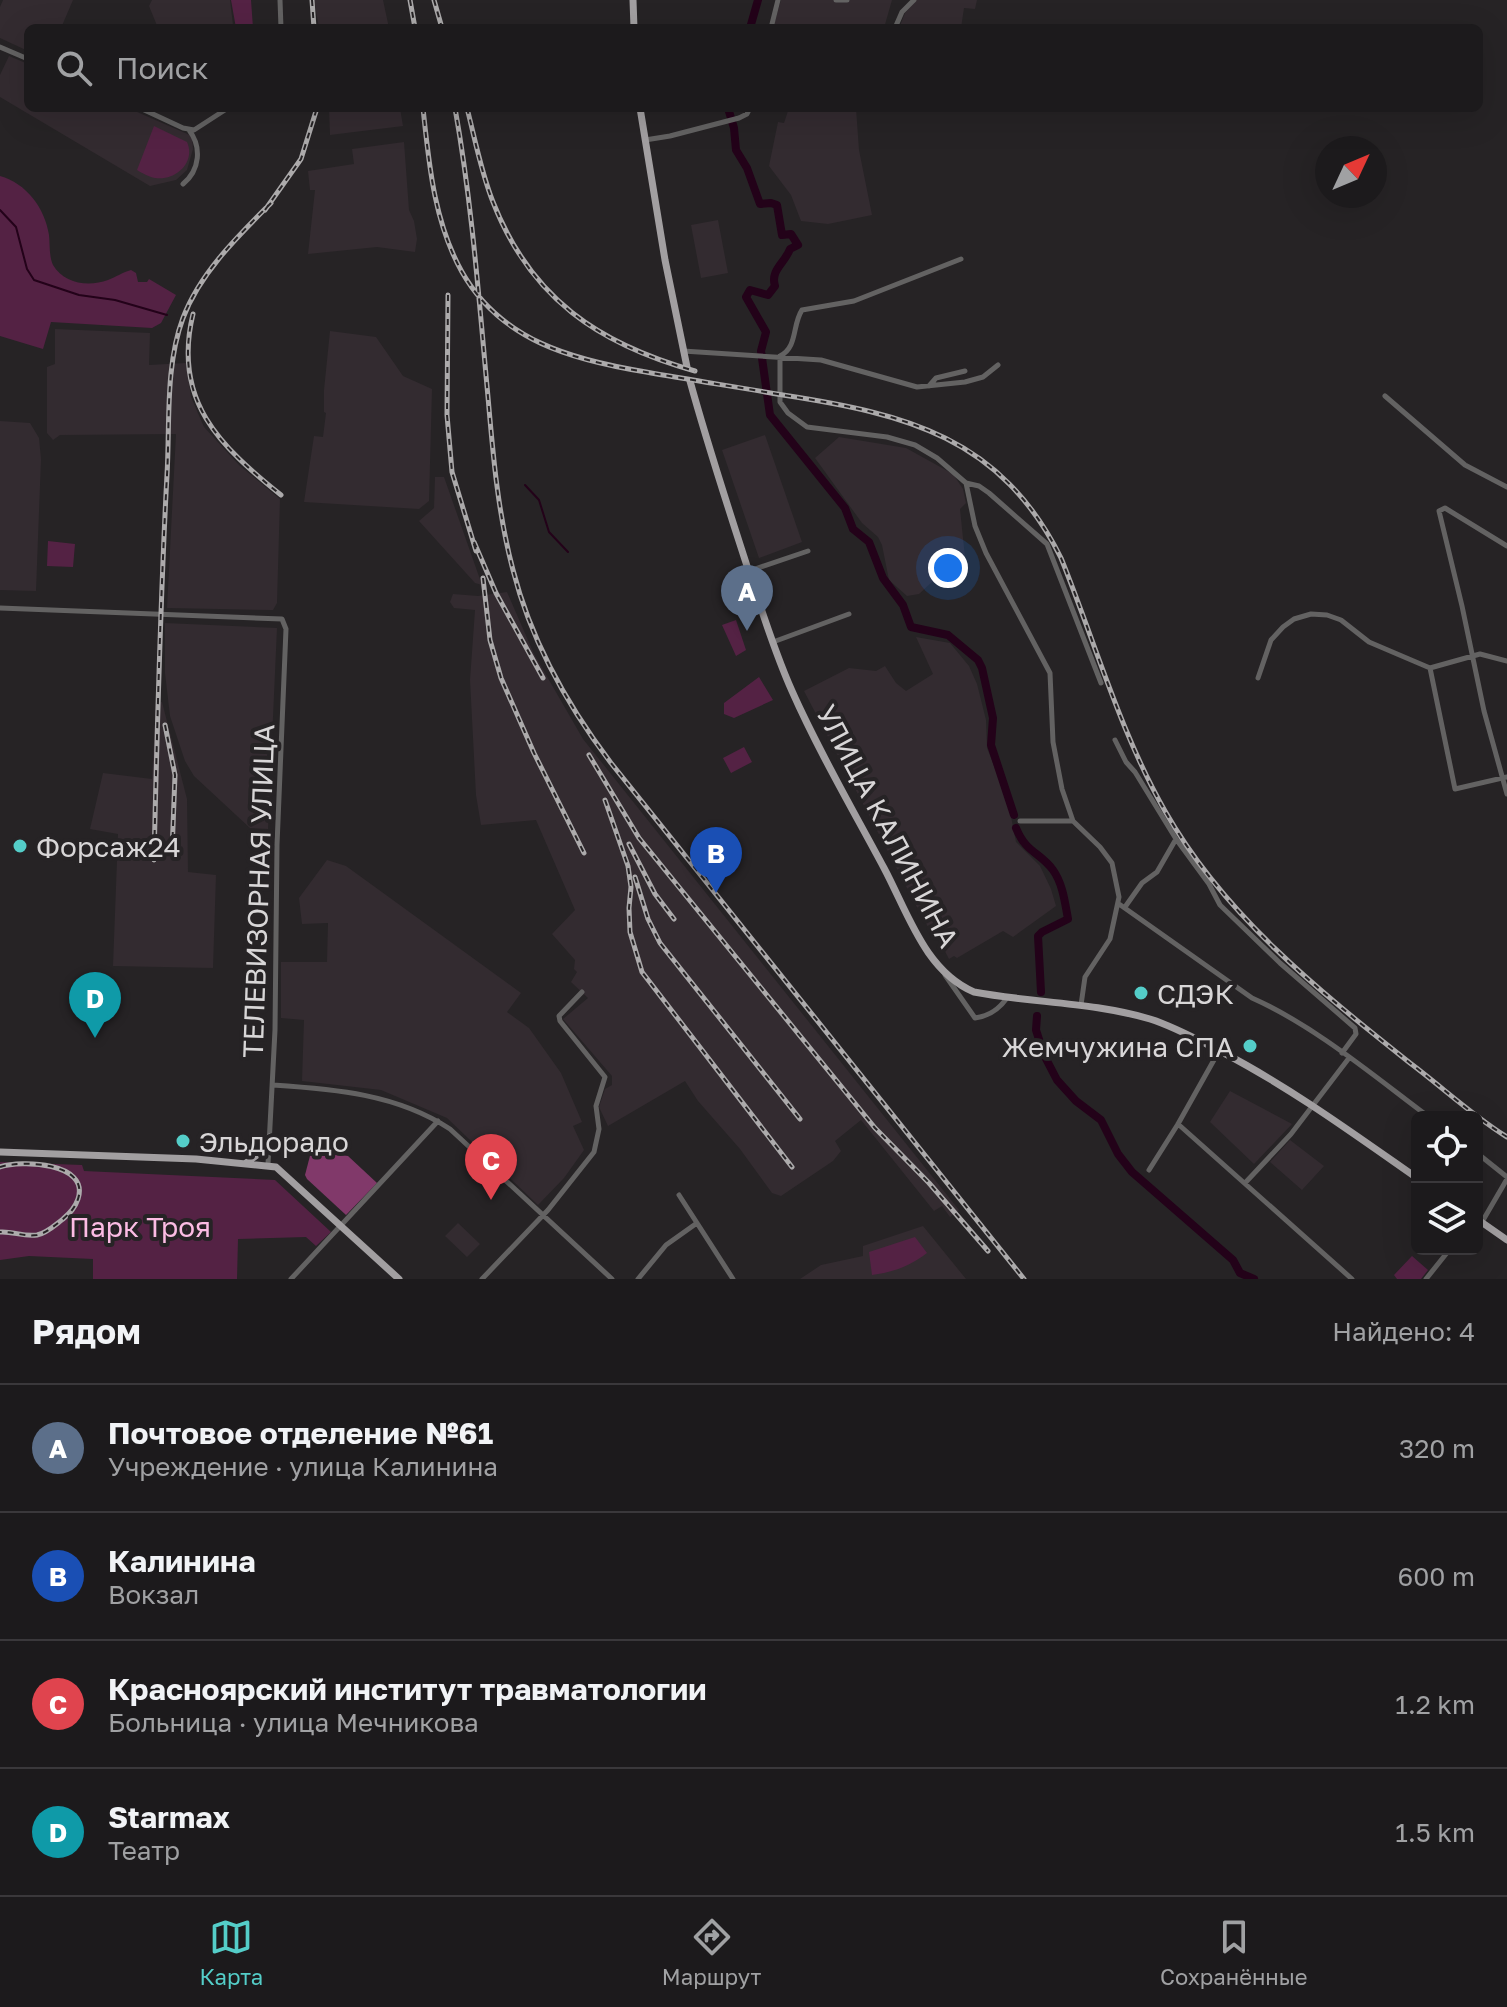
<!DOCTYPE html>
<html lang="ru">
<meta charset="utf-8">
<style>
:root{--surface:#1c1a1c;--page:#252325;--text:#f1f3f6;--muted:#a0a1a3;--line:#3a383b;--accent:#54cdc8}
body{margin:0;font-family:"Golos Text",sans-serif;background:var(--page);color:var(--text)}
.controls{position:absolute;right:24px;bottom:24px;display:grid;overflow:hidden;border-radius:12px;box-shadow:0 8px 32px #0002}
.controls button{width:72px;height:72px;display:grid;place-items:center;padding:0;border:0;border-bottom:2px solid var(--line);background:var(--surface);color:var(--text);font:40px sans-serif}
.compass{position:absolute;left:1315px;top:136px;width:72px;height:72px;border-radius:50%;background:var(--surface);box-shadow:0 8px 32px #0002;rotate:46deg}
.you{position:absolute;left:948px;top:568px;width:28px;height:28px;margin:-20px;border:6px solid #fff;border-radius:50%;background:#1a73e8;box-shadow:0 0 0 12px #1a73e833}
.badge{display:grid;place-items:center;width:52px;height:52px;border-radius:50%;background:var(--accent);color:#fff;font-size:26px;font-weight:700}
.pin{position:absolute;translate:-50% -66px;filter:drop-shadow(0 2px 4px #0008)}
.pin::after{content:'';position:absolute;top:42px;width:28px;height:24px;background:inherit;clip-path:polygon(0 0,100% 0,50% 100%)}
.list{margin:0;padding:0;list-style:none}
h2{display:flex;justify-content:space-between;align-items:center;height:104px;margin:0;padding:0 32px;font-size:34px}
h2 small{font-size:26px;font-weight:400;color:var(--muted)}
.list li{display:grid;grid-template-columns:52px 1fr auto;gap:24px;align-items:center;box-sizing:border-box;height:128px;padding:0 32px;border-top:2px solid var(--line)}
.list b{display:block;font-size:30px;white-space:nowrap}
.list p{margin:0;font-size:26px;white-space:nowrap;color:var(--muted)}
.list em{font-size:26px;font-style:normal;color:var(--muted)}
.icon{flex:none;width:44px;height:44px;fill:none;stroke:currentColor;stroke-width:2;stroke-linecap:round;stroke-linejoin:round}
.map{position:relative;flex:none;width:1507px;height:1279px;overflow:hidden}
.search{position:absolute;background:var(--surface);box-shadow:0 8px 32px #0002;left:24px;right:24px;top:24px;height:88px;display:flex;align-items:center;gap:20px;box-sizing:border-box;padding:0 28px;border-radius:12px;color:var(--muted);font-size:30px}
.sheet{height:616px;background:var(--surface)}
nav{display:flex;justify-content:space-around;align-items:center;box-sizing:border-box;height:112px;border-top:2px solid var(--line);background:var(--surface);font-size:22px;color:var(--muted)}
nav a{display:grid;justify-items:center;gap:4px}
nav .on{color:var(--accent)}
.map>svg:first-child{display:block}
</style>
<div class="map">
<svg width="1507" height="1279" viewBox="0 0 1507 1279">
<rect width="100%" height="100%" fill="#262325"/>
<path fill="#332b30" d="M3,0h70l-12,28h-33v23l-28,-13v-31z
M152,0h78l3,25 -4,3h-71l-9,-22z
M314,0h69l6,28h-70z
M781,0h111l-8,28h-111z
M917,0h60l-2,9 -11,-1 -3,20h-62l6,-15z
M9,56l19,8v44h100l64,28 1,13 -6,21 -11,10 -26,6 -150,-89v-22z
M329,108h71l3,18 -73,9z
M789,108h67l3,42 13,65 -44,9 -27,-3 -10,-26 -22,-29 9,-44 6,1z
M404,142l5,68 5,11 3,18 -2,13 -38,-5 -69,7 7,-64h-5l-2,-19 46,-7 -2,-15z
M718,220l10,53 -27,5 -10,-53z
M55,329l95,4 -1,32 37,-2 5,34 13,30 35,38 41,34 -3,104 -4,7 -106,-2 9,-174 -116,1 -7,5 -6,-7v-66l8,-3z
M330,331l46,6 27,39 29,13 -3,112 -10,8 -115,-7 10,-66 9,1 3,-24 -2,-1v-22z
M0,421l30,2 9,15 2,21 -5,132 -36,-1z
M765,435l37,107 -43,16 -37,-108z
M839,437l67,11 47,26 10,15 3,14 -6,6 6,58 -7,13 -27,2 -13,12 -12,2 -18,-16 -7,-35 -4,-8 -16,-14 -47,-65z
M435,477h9l38,108 -7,-2 -56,-62 15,-13z
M507,592l27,62 49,85 376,471 -9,7 -8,-11 -8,5 -73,-91 -26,21 6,10 -8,10 -52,35 -9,-3 -32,-44 -42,-48 -13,-20 -77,45 -9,-19 6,-18 7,-4v-9l-49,-57 25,-21 -17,-16 6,-10 -3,-3 1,-9 -23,-26 23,-24 -39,-90 -55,5 -5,-30 -6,-115 5,-70 -21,-2 -4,-6 3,-8 25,2z
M165,623l112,5 -9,201 -18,-1 -56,-52 -9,-15 -15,-45 -5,-43z
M916,637l34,6 19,23 8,18 9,36 1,28 21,53 8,41 24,24 11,23 5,17 -43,31 -10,-6 -46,27 -3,-2 -5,3 -14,-27h-4l-12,-21 -115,-220 45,-23 27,3 9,-5 11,17 10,8 27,-17z
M162,702l25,97 1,73 28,3 -3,93 -100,-2 5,-132 -28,-5 13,-56 49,6 4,-76z
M327,860l19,6 175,127 -14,19 22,16 32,45 21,49 -9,4 11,24 -20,28 -26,27 -91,-87 -66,-28 -79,-9 2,-61 -23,-2v-56h46l1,-39 -26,1 -3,-26z
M1230,1091l62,33 -38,40 -44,-42z
M1290,1140l34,26 -22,24 -32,-28z
M458,1223l22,21 -13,13 -22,-21z
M923,1226l43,53h-166l21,-14 42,-9v-10z"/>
<path fill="#542244" d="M231,0h20l2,28h-17z
M154,126l33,16c9,20 -11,39 -32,36 -6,-1 -13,-5 -18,-8z
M0,176c26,7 45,32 49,59 1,9 0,22 4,30 11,19 36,22 55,15 8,-3 15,-8 23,-10l5,3 2,9h9l2,-3 27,16 -15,28 -9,5 -101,-6 -8,27 -43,-13z
M48,541l27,3 -2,23 -26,-1z
M736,620l10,30 -10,6 -14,-31z
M759,677l14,23 -39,18 -10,-4v-11z
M744,747l8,15 -21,11 -8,-15z
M0,1162l82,3 2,6 191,9 56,52 -15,14 -10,-9 -68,2 -1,40h-144v-20l-64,-3 -29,4z
M915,1237l12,16c-17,13 -33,19 -55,22l-3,-23z
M1412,1256l16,14 -7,9h-24l-3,-4z"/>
<path fill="#81396a" d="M311,1152l37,4 29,27 -31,32 -39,-36 -2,-4z"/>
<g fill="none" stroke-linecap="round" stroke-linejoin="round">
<path stroke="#230219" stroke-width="2" d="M0,210l16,17 11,42 7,11 45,15 36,5 52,15
M525,485l14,15 10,32 19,20"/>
<path stroke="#230219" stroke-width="8" d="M750,28l8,-28
M728,108l6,20 2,22 11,18 13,36 11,-1 6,2 5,30 9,-1 7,11 -8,4c-5,14 -20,21 -15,37l-7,9 -18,-5 -4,7 20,35 -5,19 9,64 75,93 8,21 16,13 14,36 20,27 8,22 37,8 30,25 4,8 11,50 -2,27 23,70
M1016,828c10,25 24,24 37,42 10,14 12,33 15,49l-26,13 -4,4 3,56
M1037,1016l-1,14 8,25 13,25 19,21 25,19 17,34 14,18 101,88 7,13 14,6"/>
<path stroke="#636262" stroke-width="5" d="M280,0l1,28
M836,0h11
M771,28l7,-28
M895,28l7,-16 12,-12
M0,47l28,12
M140,108l43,20 11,2 34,-22
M645,140l25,-4 69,-18 8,-4 3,-6
M183,184c17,-14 19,-37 6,-54
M961,259l-107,42 -52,9c-10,15 -4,37 -22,46v46l8,11 19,14 80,10 28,8 22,13 29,25 9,43 11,27 64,120 3,69 9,47 11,32
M683,351l138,9 96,27 48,-5 18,-5 15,-12
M929,386l7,-8 29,-7
M1385,396l80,69 42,22
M966,483l13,3 10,7 58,51 54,139
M1507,546l-62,-38 -6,3 23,95 22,105 23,83
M749,571l59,-20
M0,608l282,11 4,10 -9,216 -2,185 -7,134
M773,642l76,-28
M1430,668l25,121 52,-12
M1258,678l13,-38 12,-13 11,-8 17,-5 16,1 14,5 28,22 61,26 50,-14 27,7
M1115,740l11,22 9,10 41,67 33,45 11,21 60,58 75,65 1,6 -14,19
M1020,821h53l27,26 12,16 7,34 -9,42 -25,38 -4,28
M1119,904l133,94c63,28 122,78 177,119
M1125,907l17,-24 15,-11 19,-33
M945,975l30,43c15,-2 24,-9 32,-20
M273,1085c61,4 124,9 177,44l162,150
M1178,1124l174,155
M1477,1153l30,24
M1149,1170l29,-46 41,-73
M1245,1183l46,-49 58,-76
M679,1195l54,84
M1482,1222l25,-43
M291,1279l147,-158
M482,1279l66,-69 46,-58 5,-23 -3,-23 9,-29 -45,-56 -1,-5 23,-24
M638,1279l28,-34 31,-22
M1426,1279l24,-30"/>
<path stroke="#a29fa1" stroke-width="7" d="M633,0l1,28
M640,108l25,152 22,107
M690,381c17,62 37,123 57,185 14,42 27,85 45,125 27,61 61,119 92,177 24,45 41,103 90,124 58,11 119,10 176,27 25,8 48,21 72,33 69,36 132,82 195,126
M0,1152l196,7 80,8 123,112
M246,1163l11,-8 13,-18
M1477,1219l30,21"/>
<defs>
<path id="rail" d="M312,0l2,28
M410,0l5,28
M434,0l8,28
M423,108c6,56 11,114 39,164 39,69 111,88 184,100 45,8 91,15 137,23 123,19 218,42 278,163 34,84 59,174 104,253 59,104 153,179 245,252 32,24 63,53 97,74
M455,108c17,95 24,192 33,289 5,58 10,117 25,173 18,71 54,135 98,193l413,516
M467,108c8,31 14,64 26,94 38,97 106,142 202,169
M265,210l36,-51 16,-51
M448,295l-1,120 5,57 24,79
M193,314c-21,87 27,132 88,181
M474,542l22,51 47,85
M483,578l7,62 11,38 33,75 50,100
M165,725l10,50 -3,77
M589,755l50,83 236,290 54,55 59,68
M605,800l23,66 3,21 -2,21 1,24 12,40 150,195
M629,844l26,50 19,25
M154,860c3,-128 6,-257 13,-385 3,-51 -2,-109 16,-157 17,-45 55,-82 88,-115
M635,877l13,42 12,24 140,176
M0,1167c21,-7 90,-5 78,32 -3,9 -8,14 -15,20 -8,6 -16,14 -26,16 -14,2 -24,-4 -37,-3"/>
</defs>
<use href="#rail" stroke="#acaaab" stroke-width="5"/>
<use href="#rail" stroke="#262325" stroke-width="2" stroke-dasharray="6" stroke-linecap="butt"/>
</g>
<g fill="#54cdc8" stroke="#262325" stroke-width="3">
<circle cx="20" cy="846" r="8"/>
<circle cx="1141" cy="993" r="8"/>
<circle cx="1250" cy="1046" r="8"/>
<circle cx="183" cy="1141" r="8"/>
</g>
<g text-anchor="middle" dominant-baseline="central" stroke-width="8" stroke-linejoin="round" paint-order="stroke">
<g font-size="28" fill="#d8d6d7" stroke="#262325">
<text transform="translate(888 826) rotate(62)">УЛИЦА КАЛИНИНА</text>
<text transform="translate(258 891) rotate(-88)">ТЕЛЕВИЗОРНАЯ УЛИЦА</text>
</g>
<g font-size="28" fill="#d8d6d7" stroke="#262325" text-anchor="start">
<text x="36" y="846">Форсаж24</text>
<text x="1157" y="993">СДЭК</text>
<text x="1234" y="1046" text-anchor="end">Жемчужина СПА</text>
<text x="199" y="1141">Эльдорадо</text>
</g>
<g font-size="28" fill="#fbbce3" stroke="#262325">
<text x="140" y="1226">Парк Троя</text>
</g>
</g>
</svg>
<div class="controls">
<button><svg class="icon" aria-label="locate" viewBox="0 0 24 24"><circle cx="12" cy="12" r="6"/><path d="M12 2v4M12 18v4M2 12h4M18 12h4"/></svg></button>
<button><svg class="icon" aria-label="layers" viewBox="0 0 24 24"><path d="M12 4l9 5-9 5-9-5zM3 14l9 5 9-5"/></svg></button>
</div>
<svg class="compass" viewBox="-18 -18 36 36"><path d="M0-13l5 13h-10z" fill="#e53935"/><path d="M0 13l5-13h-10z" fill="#a0a1a3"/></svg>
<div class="you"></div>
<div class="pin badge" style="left:747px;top:631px;background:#5c6f8a">A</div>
<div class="pin badge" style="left:716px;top:893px;background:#1a4fb4">B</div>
<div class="pin badge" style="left:491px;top:1200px;background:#e0444e">C</div>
<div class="pin badge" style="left:95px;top:1038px;background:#0f9aa8">D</div>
<div class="search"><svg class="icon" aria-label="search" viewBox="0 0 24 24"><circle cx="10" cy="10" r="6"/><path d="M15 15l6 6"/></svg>Поиск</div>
</div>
<section class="sheet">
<h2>Рядом<small>Найдено: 4</small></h2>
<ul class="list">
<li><span class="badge" style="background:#5c6f8a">A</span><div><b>Почтовое отделение №61</b><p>Учреждение · улица Калинина</p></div><em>320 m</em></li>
<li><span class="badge" style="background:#1a4fb4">B</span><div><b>Калинина</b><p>Вокзал</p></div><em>600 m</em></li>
<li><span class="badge" style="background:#e0444e">C</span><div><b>Красноярский институт травматологии</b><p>Больница · улица Мечникова</p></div><em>1.2 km</em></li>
<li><span class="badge" style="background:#0f9aa8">D</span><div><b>Starmax</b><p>Театр</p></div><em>1.5 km</em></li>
</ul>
</section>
<nav>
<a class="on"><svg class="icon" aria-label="map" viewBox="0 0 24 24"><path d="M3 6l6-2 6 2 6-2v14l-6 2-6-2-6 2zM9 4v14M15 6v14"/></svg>Карта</a>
<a><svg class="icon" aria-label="directions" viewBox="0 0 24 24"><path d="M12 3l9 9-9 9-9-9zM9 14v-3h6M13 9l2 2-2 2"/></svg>Маршрут</a>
<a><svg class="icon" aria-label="saved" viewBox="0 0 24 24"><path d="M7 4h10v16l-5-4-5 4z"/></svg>Сохранённые</a>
</nav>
